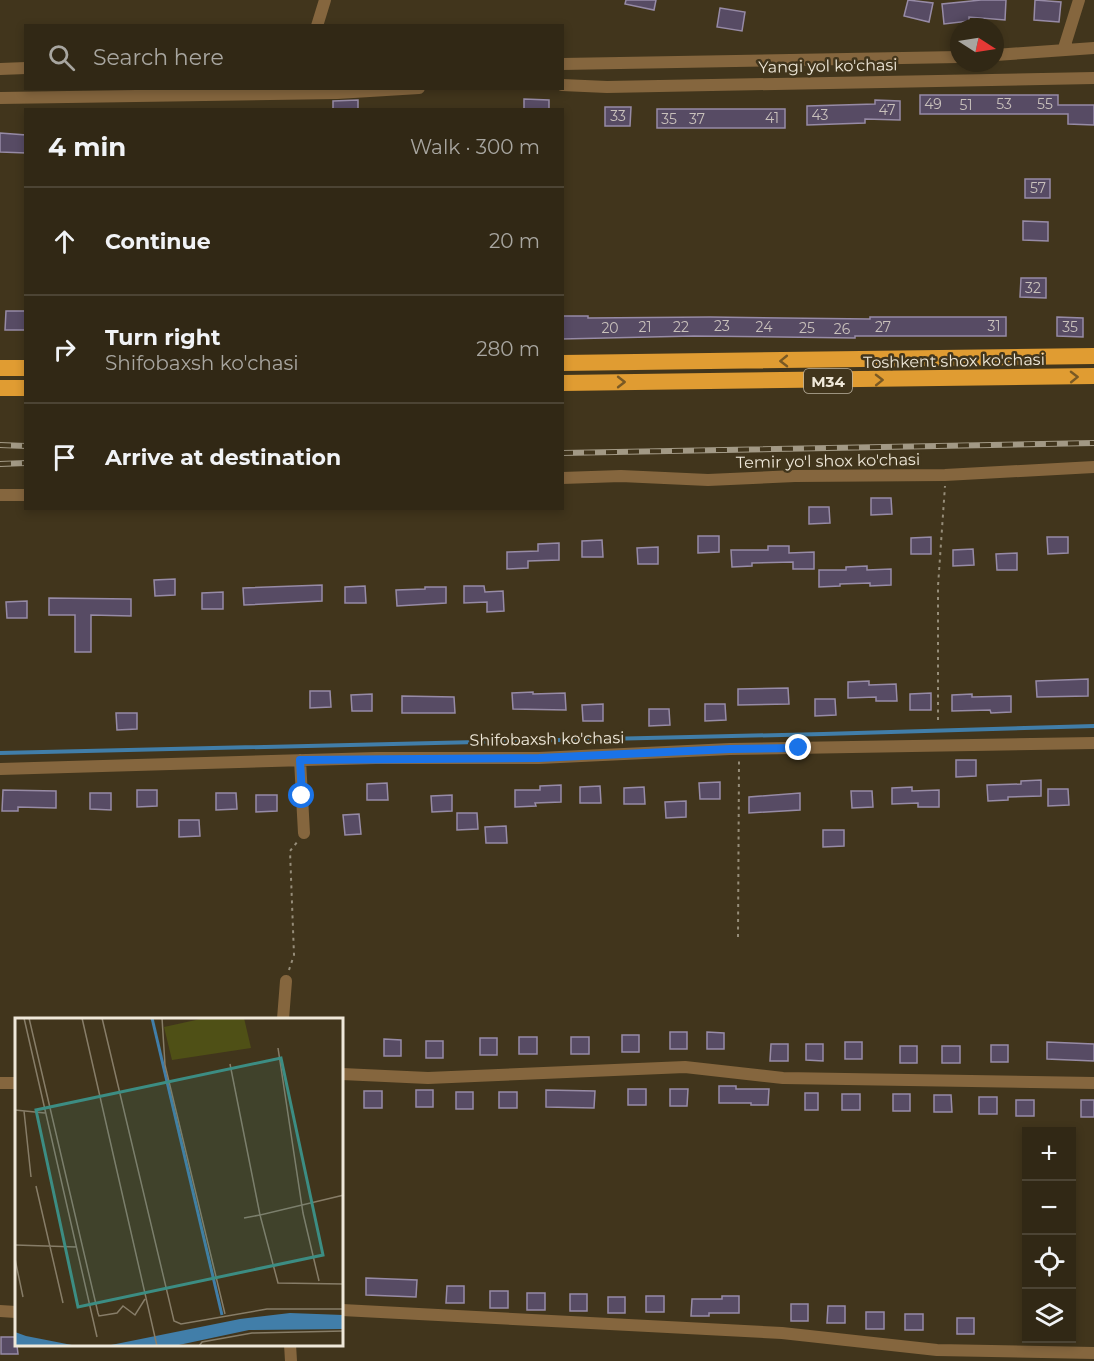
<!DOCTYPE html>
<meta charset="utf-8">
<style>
:root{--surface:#312815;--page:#39301e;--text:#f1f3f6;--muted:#a8a6a0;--line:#4c4434}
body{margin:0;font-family:Montserrat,sans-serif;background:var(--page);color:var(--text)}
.controls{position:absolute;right:18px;bottom:18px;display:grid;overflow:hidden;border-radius:0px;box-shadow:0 3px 9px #0003}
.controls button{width:54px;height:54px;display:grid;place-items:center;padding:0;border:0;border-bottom:2px solid var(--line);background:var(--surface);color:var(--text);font:30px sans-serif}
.compass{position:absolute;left:950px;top:18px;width:54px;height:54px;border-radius:50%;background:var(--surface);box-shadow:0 3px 9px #0003;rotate:102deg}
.stop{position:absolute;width:18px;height:18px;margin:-14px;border:4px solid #1a73e8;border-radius:50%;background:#fff}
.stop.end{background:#1a73e8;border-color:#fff;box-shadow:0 2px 6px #0008}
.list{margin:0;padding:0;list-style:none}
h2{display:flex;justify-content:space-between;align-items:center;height:78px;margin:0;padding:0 24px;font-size:26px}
h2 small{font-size:20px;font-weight:400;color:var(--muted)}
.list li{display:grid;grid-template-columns:39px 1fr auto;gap:18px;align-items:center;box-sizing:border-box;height:108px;padding:0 24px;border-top:2px solid var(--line)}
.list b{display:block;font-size:22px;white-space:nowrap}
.list p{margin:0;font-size:20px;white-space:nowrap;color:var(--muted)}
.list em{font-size:20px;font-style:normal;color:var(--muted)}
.icon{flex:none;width:33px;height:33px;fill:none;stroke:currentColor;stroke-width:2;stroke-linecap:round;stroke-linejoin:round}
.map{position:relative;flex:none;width:1094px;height:1361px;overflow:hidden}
.search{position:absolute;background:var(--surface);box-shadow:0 3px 9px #0003;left:24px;top:24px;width:540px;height:66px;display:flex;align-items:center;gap:15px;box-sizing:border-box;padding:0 21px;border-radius:0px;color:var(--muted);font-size:22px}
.panel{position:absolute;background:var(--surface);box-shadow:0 3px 9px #0003;left:24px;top:108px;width:540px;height:402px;border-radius:0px}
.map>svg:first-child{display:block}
</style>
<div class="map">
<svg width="1094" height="1361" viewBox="0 0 1094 1361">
<rect width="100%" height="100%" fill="#41351c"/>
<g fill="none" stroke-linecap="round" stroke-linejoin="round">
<path stroke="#417ea9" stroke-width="4" d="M0,753l823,-19 271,-8"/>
</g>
<path fill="#574b64" stroke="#978ba6" stroke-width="1.5" d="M626,0h30l-2,10 -29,-6z
M908,0l25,3 -4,19 -25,-6z
M1006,0l-1,20 -36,-3v4l-25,3 -2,-20 39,-4z
M1035,0l26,2 -2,20 -25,-2z
M720,8l25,4 -3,19 -25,-4z
M920,95h138v10h36v20l-26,-1v-10h-148z
M524,99l25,1v10h-25z
M358,100v10h-25v-9z
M875,100l25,1v19l-35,-1v4l-58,2v-19l68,-2z
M605,107h26l-1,19h-25z
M657,109h128v19h-128z
M0,133l26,2v18l-26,-1z
M1025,179h25v19h-25z
M1023,221l25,1v19l-25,-1z
M1021,278h25v20l-26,-1z
M6,311h20v19h-21z
M562,316h26v2l122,-1 160,2v-2h136v19h-151v2l-161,-2 -132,3z
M1057,317l26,1v19l-26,-1z
M871,498h20l1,16 -21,1z
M809,507h20l1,16 -21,1z
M698,536h21v16l-21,1z
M931,537v17h-20v-16z
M1047,537h21v16l-20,1z
M602,540l1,17h-21v-16z
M559,543v17l-31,1v7l-21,1v-17l31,-1v-7z
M768,546h21v7l25,-1v17h-21v-7l-41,1v3l-20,1 -1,-17h37z
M658,547v17h-20l-1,-16z
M973,549l1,16 -21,1v-16z
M1017,553v17h-20l-1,-16z
M867,566v4l24,-1v16l-21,1v-3l-30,1v2l-21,1v-17h27v-3z
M175,579v16l-20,1 -1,-16z
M322,585v16l-78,4 -1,-17z
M365,586l1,17h-21v-16z
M464,586h20l1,6 18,-1 1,20 -17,1v-10l-23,1z
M425,587h21v16l-49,3 -1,-16 29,-1z
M223,592v17h-21v-16z
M49,598l82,1v17l-40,-1v37h-16v-37h-26z
M27,601v17h-20l-1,-16z
M1088,679v17l-51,1 -1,-16z
M869,681v4l27,-1 1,17h-21v-4l-28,1v-16z
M788,688l1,16 -51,1v-16z
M310,691h20l1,16 -21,1z
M533,692v2l32,-1 1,17 -53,-1 -1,-16z
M931,693v17h-21v-16z
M372,694v17h-20l-1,-16z
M972,694v3l39,-1v16l-20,1 -1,-3 -38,1v-16z
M402,696l52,1 1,16h-53z
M815,699h20l1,16 -21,1z
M603,704v17h-20l-1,-16z
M705,704h20l1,16 -21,1z
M649,709h20l1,16 -21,1z
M116,713h21v16l-20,1z
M956,760h20v16l-20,1z
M1041,780v16l-33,1v3l-20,1 -1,-16 34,-1v-3z
M720,782v17h-20l-1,-16z
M387,783l1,17h-21v-16z
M561,785v17l-26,1 1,3 -21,1v-17h25v-4z
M600,786l1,17h-21v-16z
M644,787l1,17h-21v-16z
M912,787v4l27,-1v17h-21v-4l-26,1v-16z
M1048,789h20l1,16 -21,1z
M3,790l53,1v17l-38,-1v4h-16z
M137,790h20v16l-20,1z
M851,791h21l1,16 -21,1z
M90,793h21v17l-21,-1z
M216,793h20l1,16 -21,1z
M800,793v17l-51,3v-16z
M256,795h21v16l-21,1z
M452,795v16l-20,1 -1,-16z
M686,801v16l-20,1 -1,-16z
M457,813h20l1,16 -21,1z
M359,814l2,20 -16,1 -2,-20z
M179,820h20l1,16 -21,1z
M506,826l1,17h-21l-1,-16z
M823,830h21v16l-21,1z
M670,1032h17v17h-17z
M707,1032l17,1v16h-17z
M622,1035h17v17h-17z
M519,1037h18v17h-18z
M571,1037h18v17h-18z
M480,1038h17v17h-17z
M384,1039l17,1v16h-17z
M426,1041h17v17h-17z
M845,1042h17v17h-17z
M1047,1042l47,2v17l-47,-2z
M771,1044h17v17h-18z
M806,1044h17v17l-17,-1z
M991,1045h17v17h-17z
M900,1046h17v17h-17z
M942,1046h18v17h-18z
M719,1086h17v3h33l-1,16h-17v-2h-32z
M628,1089h18v16h-18z
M670,1089h18l-1,17h-17z
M416,1090h17v17h-17z
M546,1090l49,1 -1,17 -48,-1z
M364,1091h18v17h-18z
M456,1092h17v17h-17z
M499,1092h18v16h-18z
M805,1093h13v17h-13z
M842,1094h18v16h-18z
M893,1094h17v17h-17z
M934,1095h17l1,17h-18z
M979,1097h18v17h-18z
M1016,1100h18v16h-18z
M1081,1100h13v17h-13z
M366,1278l51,2 -1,17 -50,-2z
M447,1286h17v17h-18z
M490,1291h18v17h-18z
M527,1293h18v17h-18z
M570,1294h17v17h-17z
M646,1296h18v16h-18z
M722,1296h17v17h-30v3h-18l1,-17h30z
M608,1297h17v16h-17z
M791,1304h17v17h-17z
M828,1306h17v17h-18z
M866,1312h18v17h-18z
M905,1314h18v16h-18z
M957,1318h17v16h-17z
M1,1337h15l2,17h-17z"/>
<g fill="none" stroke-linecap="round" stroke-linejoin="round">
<path stroke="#968d79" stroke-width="2" stroke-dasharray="3 4.5" stroke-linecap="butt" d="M938,720v-134l7,-100
M738,937l1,-176
M289,970l5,-15 -4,-104 8,-10"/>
<path stroke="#85663e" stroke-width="12" d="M317,26l8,-26
M1064,48l15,-48
M995,55l99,-7
M562,64l397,-7
M0,69l26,-1
M562,85l45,2 487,-9
M0,98l337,-5 82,-5
M562,478l59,-2 87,4 87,-4 150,-1 149,-8
M0,495h26
M300,760l4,73
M0,769l376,-11h163l191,-9 364,-6
M283,1019l3,-38
M342,1074l86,4 257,-11 98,11 311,5
M0,1083h16
M342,1310l440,23 155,17 157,3
M0,1311l16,1
M290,1344l1,17"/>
<path stroke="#e09c32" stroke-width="16" d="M562,363l532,-7
M0,368h26
M562,383l532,-7
M0,388h26"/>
<defs>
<path id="rail" d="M0,445l26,1
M562,453l532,-10
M0,464l26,-1"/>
</defs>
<use href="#rail" stroke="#a29985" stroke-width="6"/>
<use href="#rail" stroke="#41351c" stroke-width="4" stroke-dasharray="11" stroke-linecap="butt"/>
</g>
<defs><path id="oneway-chevron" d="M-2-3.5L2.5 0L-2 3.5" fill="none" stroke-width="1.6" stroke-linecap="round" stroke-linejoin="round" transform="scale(1.5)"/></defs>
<g stroke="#795924">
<use href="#oneway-chevron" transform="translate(784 361) rotate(179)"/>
<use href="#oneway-chevron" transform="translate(1074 377) rotate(-1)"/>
<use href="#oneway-chevron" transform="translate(879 380) rotate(-1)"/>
<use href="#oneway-chevron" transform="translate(621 382)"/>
</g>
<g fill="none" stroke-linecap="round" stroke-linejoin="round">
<path stroke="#1a73e8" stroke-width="8" d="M302,796l-2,-36 239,-2 191,-9 69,-1"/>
</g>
<g text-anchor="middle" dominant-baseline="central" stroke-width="5" stroke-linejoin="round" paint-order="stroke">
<g font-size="14" fill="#c9c1bc">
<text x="933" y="104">49</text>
<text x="1004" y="104">53</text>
<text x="1045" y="104">55</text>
<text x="966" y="105">51</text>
<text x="887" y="110">47</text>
<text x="820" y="115">43</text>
<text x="618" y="116">33</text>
<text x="772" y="118">41</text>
<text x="669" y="119">35</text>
<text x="697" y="119">37</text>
<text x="1038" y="188">57</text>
<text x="1033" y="288">32</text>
<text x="722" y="326">23</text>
<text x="994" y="326">31</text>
<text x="645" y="327">21</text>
<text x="681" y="327">22</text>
<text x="764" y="327">24</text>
<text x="883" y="327">27</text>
<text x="1070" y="327">35</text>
<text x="610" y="328">20</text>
<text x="807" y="328">25</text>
<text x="842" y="329">26</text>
</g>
<rect fill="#41351c" stroke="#bbb2a0" stroke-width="1.5" x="804" y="369" width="48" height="24" rx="4.5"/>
<g font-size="15" font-weight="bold" fill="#efe8d9">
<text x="828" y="381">M34</text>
</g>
<g font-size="16" fill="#efe8d9" stroke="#41351c">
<text transform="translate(828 66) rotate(-1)">Yangi yol ko'chasi</text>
<text transform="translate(954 361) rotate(-1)">Toshkent shox ko'chasi</text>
<text transform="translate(828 461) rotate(-1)">Temir yo'l shox ko'chasi</text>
<text transform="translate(547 739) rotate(-1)">Shifobaxsh ko'chasi</text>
</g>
</g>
<g transform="translate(15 1018)">
<rect width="328" height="328" fill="#41351c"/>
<path d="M190,0h39l7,30 -79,12 -8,-33z" fill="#4f5016"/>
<path d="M275,295l53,2v14l-94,1 -75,16h-68l134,-27zM0,314l11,4 51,10h-62z" fill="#417ea9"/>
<path fill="none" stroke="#417ea9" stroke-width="3" d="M137,0l70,297"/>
<path fill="none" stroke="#877d68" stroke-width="1.5" d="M9,0l73,319M14,0l69,295 1,3 18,-3 6,-7 12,9 10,-16M67,0l75,328M87,0l72,303 7,3 86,-15h77M147,0l3,47 60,249M263,30l25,165 16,68M215,46l30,151 -16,3M0,92l30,3M9,93l7,66M21,168l27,117M329,177l-84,20 18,68 66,1M0,227l62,2M0,241l8,38M184,328l3,-4 50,-9 92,-2"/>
<path fill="#3c8d83" fill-opacity="0.15" stroke="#3c8d83" stroke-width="3" d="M266,40l42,197 -245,52 -42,-197z"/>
<rect width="328" height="328" fill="none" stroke="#efe8d9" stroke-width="3"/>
</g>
</svg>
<div class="controls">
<button>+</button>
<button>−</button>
<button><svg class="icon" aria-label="locate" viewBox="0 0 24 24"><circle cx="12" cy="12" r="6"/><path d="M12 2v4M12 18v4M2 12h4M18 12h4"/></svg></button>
<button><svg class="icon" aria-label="layers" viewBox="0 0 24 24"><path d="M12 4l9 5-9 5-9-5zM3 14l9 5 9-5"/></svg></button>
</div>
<svg class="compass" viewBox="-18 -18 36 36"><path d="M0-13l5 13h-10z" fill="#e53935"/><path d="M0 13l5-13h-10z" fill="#a8a6a0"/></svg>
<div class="stop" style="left:302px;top:796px"></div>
<div class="stop end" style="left:799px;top:748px"></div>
<div class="search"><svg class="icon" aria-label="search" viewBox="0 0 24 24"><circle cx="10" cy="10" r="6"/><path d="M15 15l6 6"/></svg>Search here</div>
<section class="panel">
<h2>4 min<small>Walk · 300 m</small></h2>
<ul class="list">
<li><svg class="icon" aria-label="ahead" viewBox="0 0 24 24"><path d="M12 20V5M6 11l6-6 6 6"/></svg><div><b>Continue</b></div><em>20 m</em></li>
<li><svg class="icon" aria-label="right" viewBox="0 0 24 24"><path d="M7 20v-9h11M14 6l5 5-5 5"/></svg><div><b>Turn right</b><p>Shifobaxsh ko'chasi</p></div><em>280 m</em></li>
<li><svg class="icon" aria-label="arrive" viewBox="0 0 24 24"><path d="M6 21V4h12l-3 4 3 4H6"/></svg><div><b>Arrive at destination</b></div></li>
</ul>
</section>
</div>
